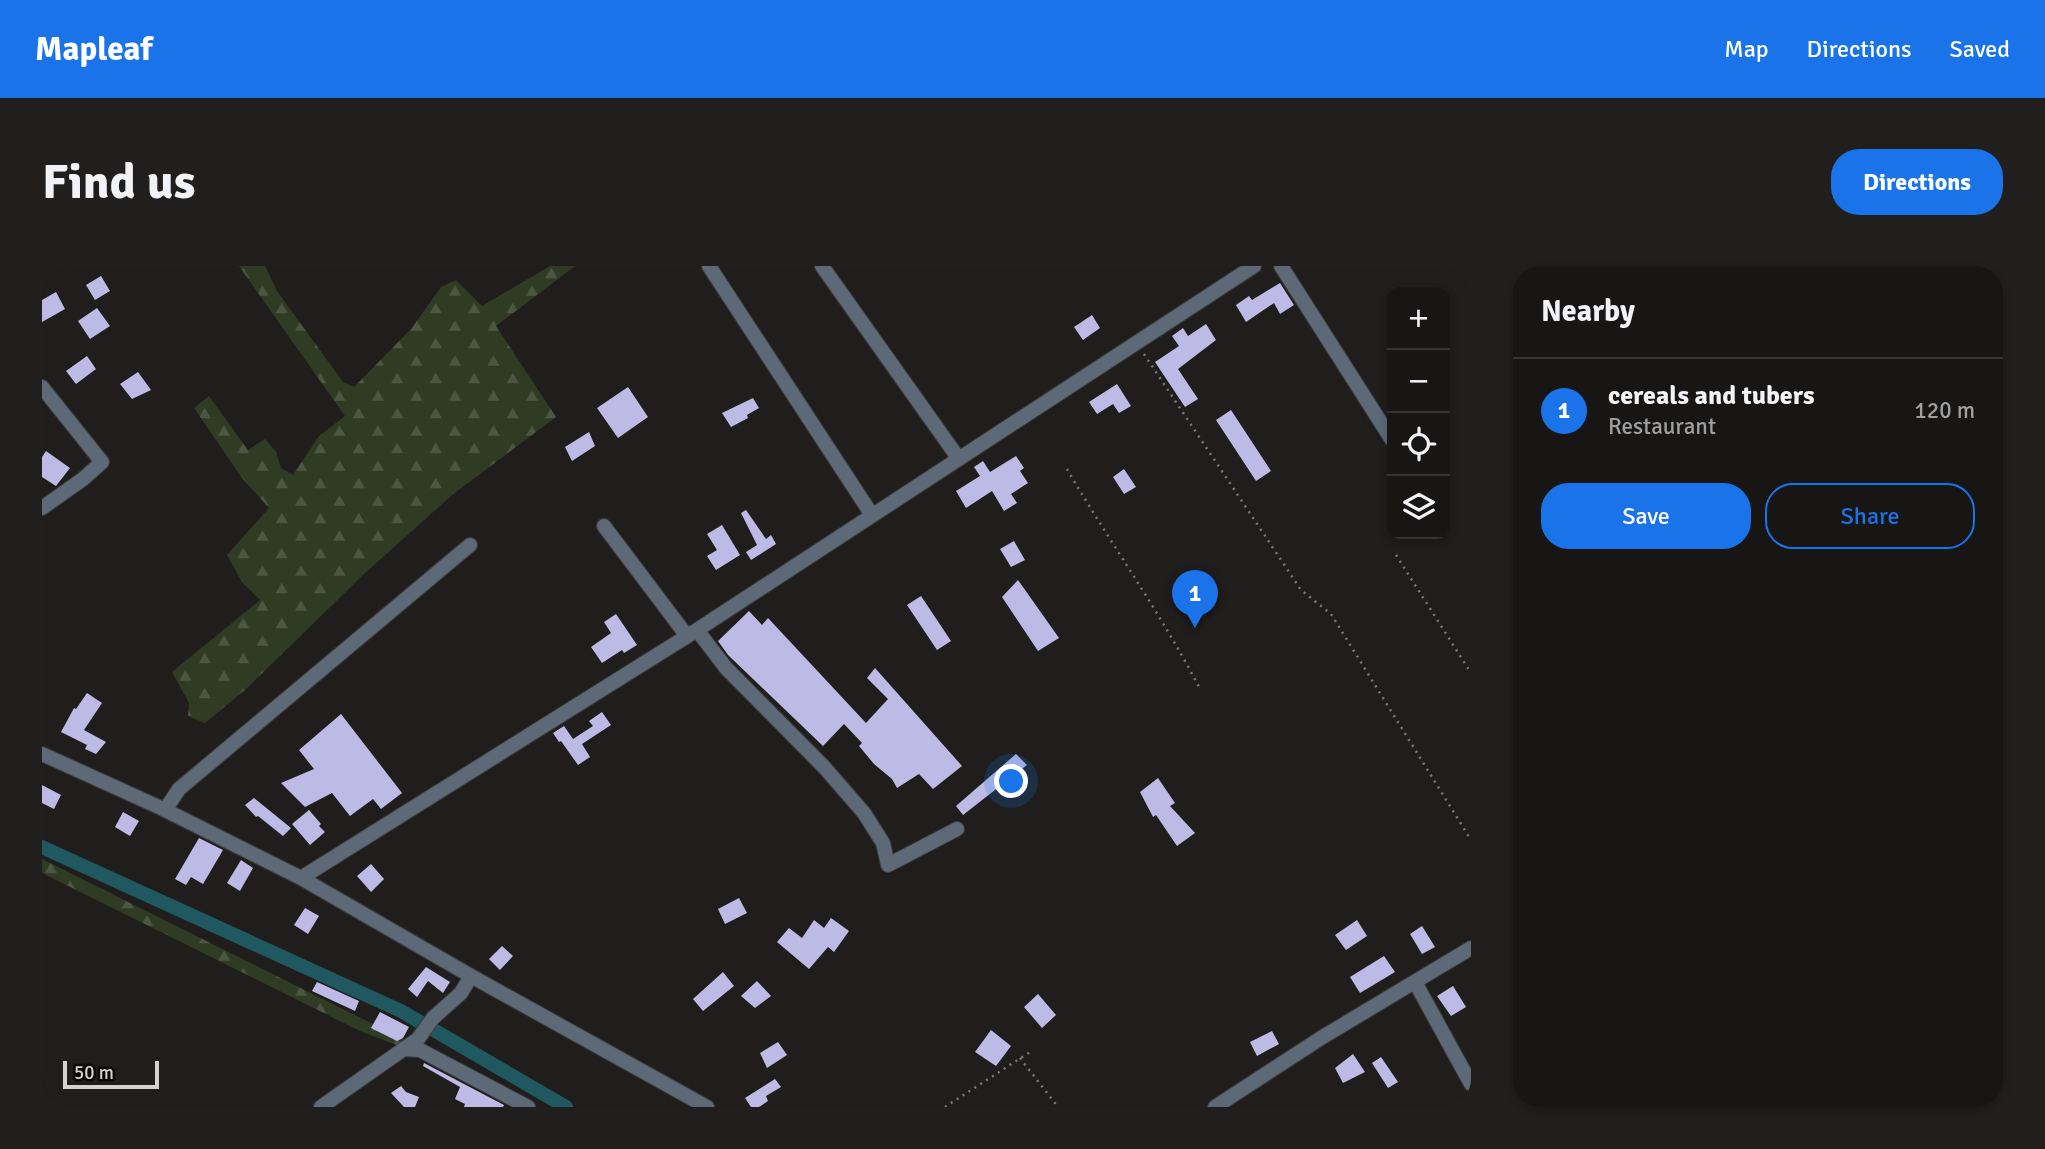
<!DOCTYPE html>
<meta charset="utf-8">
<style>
:root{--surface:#171615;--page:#201f1e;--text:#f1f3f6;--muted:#9e9fa0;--line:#363534;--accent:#1a73e8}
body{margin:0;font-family:Signika,sans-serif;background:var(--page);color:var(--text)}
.controls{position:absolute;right:21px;top:21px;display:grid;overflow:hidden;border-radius:14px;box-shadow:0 4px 10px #0003}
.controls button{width:63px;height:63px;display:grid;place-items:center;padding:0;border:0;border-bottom:2px solid var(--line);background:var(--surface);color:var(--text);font:35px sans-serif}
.scale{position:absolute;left:21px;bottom:18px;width:96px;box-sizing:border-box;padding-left:7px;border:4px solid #d3d2d1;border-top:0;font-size:19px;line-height:24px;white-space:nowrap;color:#d3d2d1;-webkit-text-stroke:5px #090807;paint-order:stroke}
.you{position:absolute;left:970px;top:516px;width:24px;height:24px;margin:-18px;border:5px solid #fff;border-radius:50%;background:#1a73e8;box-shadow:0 0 0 10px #1a73e833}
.badge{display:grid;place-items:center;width:46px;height:46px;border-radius:50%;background:var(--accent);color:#fff;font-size:23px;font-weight:700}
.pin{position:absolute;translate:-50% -58px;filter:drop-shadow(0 2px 4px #0008)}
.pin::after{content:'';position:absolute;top:37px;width:24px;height:21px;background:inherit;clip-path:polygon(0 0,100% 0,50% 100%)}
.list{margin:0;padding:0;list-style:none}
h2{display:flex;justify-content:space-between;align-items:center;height:91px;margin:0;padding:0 28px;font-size:30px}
h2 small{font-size:23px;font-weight:400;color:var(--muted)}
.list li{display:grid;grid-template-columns:46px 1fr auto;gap:21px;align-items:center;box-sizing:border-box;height:105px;padding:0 28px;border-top:2px solid var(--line)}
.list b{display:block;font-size:26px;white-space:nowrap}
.list p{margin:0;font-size:23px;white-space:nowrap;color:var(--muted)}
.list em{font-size:23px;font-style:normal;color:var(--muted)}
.actions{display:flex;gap:14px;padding:21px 28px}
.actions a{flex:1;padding:16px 0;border:2px solid var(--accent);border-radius:28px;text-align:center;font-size:24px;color:var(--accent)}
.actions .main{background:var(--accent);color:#fff}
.icon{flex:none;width:38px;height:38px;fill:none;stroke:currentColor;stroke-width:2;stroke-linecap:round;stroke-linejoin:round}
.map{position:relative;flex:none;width:1429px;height:841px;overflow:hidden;border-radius:28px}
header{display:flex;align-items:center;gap:42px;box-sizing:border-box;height:98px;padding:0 35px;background:var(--accent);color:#fff}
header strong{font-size:33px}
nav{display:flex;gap:38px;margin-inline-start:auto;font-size:24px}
.intro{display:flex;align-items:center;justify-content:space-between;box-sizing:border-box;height:168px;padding:0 42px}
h1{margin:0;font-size:49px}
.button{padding:18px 32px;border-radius:28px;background:var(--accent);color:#fff;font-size:24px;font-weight:700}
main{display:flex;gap:42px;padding:0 42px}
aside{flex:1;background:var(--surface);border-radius:28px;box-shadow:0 4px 10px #0003}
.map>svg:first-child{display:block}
</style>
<header>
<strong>Mapleaf</strong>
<nav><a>Map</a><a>Directions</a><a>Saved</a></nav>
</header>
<div class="intro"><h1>Find us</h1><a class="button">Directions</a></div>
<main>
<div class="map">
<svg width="1429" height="841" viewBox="0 0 1429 841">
<defs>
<pattern id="forest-firs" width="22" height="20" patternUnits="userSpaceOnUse" patternTransform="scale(1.75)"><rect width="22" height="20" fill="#2f3b23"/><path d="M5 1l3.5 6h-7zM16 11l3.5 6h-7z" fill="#4c5642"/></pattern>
</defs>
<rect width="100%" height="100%" fill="#1f1e1c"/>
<path fill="url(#forest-firs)" d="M197,0h26l12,25 66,91 11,5 57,-58 30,-42 15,-7 26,26 68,-40h25l-79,60 60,91 -104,78 -88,79 -118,115 -41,34 -17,-7 1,-13 -17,-31 88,-72 -18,-18 -15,-27 42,-47 -27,-30 -48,-70 15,-12 39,54 17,-11 11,13 5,16 12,7 26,-39 26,-20z
M0,593l365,182 -8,5 -39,-15 -318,-158z"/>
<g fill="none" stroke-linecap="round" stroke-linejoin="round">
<path stroke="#1f585f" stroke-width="14" d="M0,581l359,164 165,96"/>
</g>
<path fill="#bdbbe5" d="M59,10l9,15 -15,9 -9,-15z
M1238,17l14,22 -14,9 -6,-11 -28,19 -10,-17 13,-9 3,4z
M14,26l9,17 -23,13v-22z
M55,42l13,18 -20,13 -12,-18z
M1050,49l8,13 -17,12 -9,-13z
M1164,58l10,16 -38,29 20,30 -13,8 -30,-45 24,-16 -7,-10 11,-8 5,8z
M45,90l9,13 -20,15 -10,-13z
M96,106l13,18 -19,9 -12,-15z
M1075,118l14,22 -12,7 -6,-9 -16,10 -8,-12z
M586,121l20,30 -30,21 -21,-30z
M711,132l6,10 -12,7 1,3 -17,9 -9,-14z
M1189,144l40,61 -15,10 -40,-61z
M547,166l6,14 -23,15 -7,-14z
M4,185l24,17 -14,18 -14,-9v-20z
M974,190l8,12 -4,3 8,12 -17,11 6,9 -13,8 -12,-20 -26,17 -10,-17 24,-15 -6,-9 9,-6 7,11z
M1082,203l12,18 -12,7 -11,-17z
M704,244l20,29 5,-4 5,9 -25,16 -5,-8 11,-7 -16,-32z
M680,259l18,30 -24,15 -9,-14 10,-6 -10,-16z
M972,275l11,19 -14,7 -11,-18z
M976,314l41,58 -21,13 -36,-54z
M879,330l30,45 -14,9 -30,-45z
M707,345l13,14 6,-7 98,105 22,-24 -21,-21 8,-10 87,98 -29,23 -14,-15 -22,14 -5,-9 -18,-15 -15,-18 3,-3 -18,-19 -21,22 -95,-91 -10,-14z
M574,348l21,31 -13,8 -2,-3 -20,13 -11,-16 20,-14 -7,-11z
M45,427l15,10 -18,27 22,12 -10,12 -11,-5 2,-4 -26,-13 13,-24 2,1z
M560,446l9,13 -29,19 8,13 -12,8 -17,-24 -2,1 -6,-9 11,-7 9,13 20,-13 -4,-5z
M299,448l61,79 -21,16 -8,-10 -23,17 -18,-23 -27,14 -24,-24 33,-14 -15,-19z
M974,488l11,11 -64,50 -7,-9z
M1116,512l17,25 -5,3 25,27 -18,13 -21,-31 -3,2 -13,-25z
M0,519l19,10 -7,14 -12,-6z
M212,532l37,30 -8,8 -25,-20 -2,1 -11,-12z
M267,544l12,14 -2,2 6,6 -15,13 -18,-21z
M81,546l16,9 -9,15 -15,-9z
M157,572l24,12 -20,34 -12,-7 -5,8 -11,-6z
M199,594l12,8 -13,23 -13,-8z
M329,598l13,15 -13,13 -14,-16z
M697,632l8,15 -22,11 -7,-15z
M263,642l14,8 -11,18 -14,-9z
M789,652l18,13 -15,21 -6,-5 -19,22 -32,-27 12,-14 13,10 12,-18 10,8z
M1315,654l10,16 -21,14 -11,-15z
M1380,660l13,21 -13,7 -12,-20z
M460,680l11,10 -13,14 -11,-11z
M1342,690l11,16 -35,21 -10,-16z
M384,701l24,15 -7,11 -15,-12 -11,16 -9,-8z
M681,706l11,14 -31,25 -10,-12z
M715,715l14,15 -16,12 -14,-12z
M275,716l42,19 -4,10 -43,-20z
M1411,720l13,21 -15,9 -14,-20z
M996,728l18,21 -14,13 -18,-21z
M338,746l29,15 -6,11 -6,3 -26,-13z
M949,764l20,16 -15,20 -21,-14z
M1230,765l7,13 -22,12 -7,-14z
M736,776l9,13 -20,13 -7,-15z
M1311,788l12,18 -22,11 -8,-15z
M1339,791l17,25 -10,6 -16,-25z
M382,797l80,42 -1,2h-39l1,-3 -10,-5 5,-12 -37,-21z
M733,813l6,8 -15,9 2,5 -9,6h-8l-6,-9z
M359,820l5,6 13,5 -4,10h-11l-13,-14z"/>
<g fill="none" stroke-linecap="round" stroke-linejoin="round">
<defs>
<path id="minor" d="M667,0l163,249
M780,0l137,193
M1239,0l111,174
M0,121l60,75 -19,17 -41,29
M562,260l83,110
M655,364l29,38 98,99 40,46 19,30 5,22 69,-36
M0,488l119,54 140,70 170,98 236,131
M123,544l14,-21 291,-244
M259,612l396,-248 557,-364
M1373,716l56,102
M361,783l17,1 108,57
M279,841l97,-68 15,-21 28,-25 10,-17
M1173,841l106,-69 150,-90"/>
</defs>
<use href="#minor" stroke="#3c3b39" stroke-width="16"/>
<path stroke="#7b7a79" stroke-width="2.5" stroke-dasharray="2 5" stroke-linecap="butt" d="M1102,88l157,236 30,24 140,226
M1025,203c43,74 94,144 133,220
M1354,289l75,118
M978,792l38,49
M903,841l85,-55"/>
<use href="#minor" stroke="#5d6977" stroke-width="14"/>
</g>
</svg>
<div class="controls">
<button>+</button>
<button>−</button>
<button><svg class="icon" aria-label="locate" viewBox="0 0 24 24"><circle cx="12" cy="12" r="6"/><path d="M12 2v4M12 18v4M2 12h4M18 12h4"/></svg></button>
<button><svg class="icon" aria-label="layers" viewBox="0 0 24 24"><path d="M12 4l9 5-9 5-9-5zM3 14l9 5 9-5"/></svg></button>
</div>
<div class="scale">50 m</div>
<div class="you"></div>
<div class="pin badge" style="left:1153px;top:362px">1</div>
</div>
<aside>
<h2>Nearby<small></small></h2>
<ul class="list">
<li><span class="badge">1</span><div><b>cereals and tubers</b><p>Restaurant</p></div><em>120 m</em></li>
</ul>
<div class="actions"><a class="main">Save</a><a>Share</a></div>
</aside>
</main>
